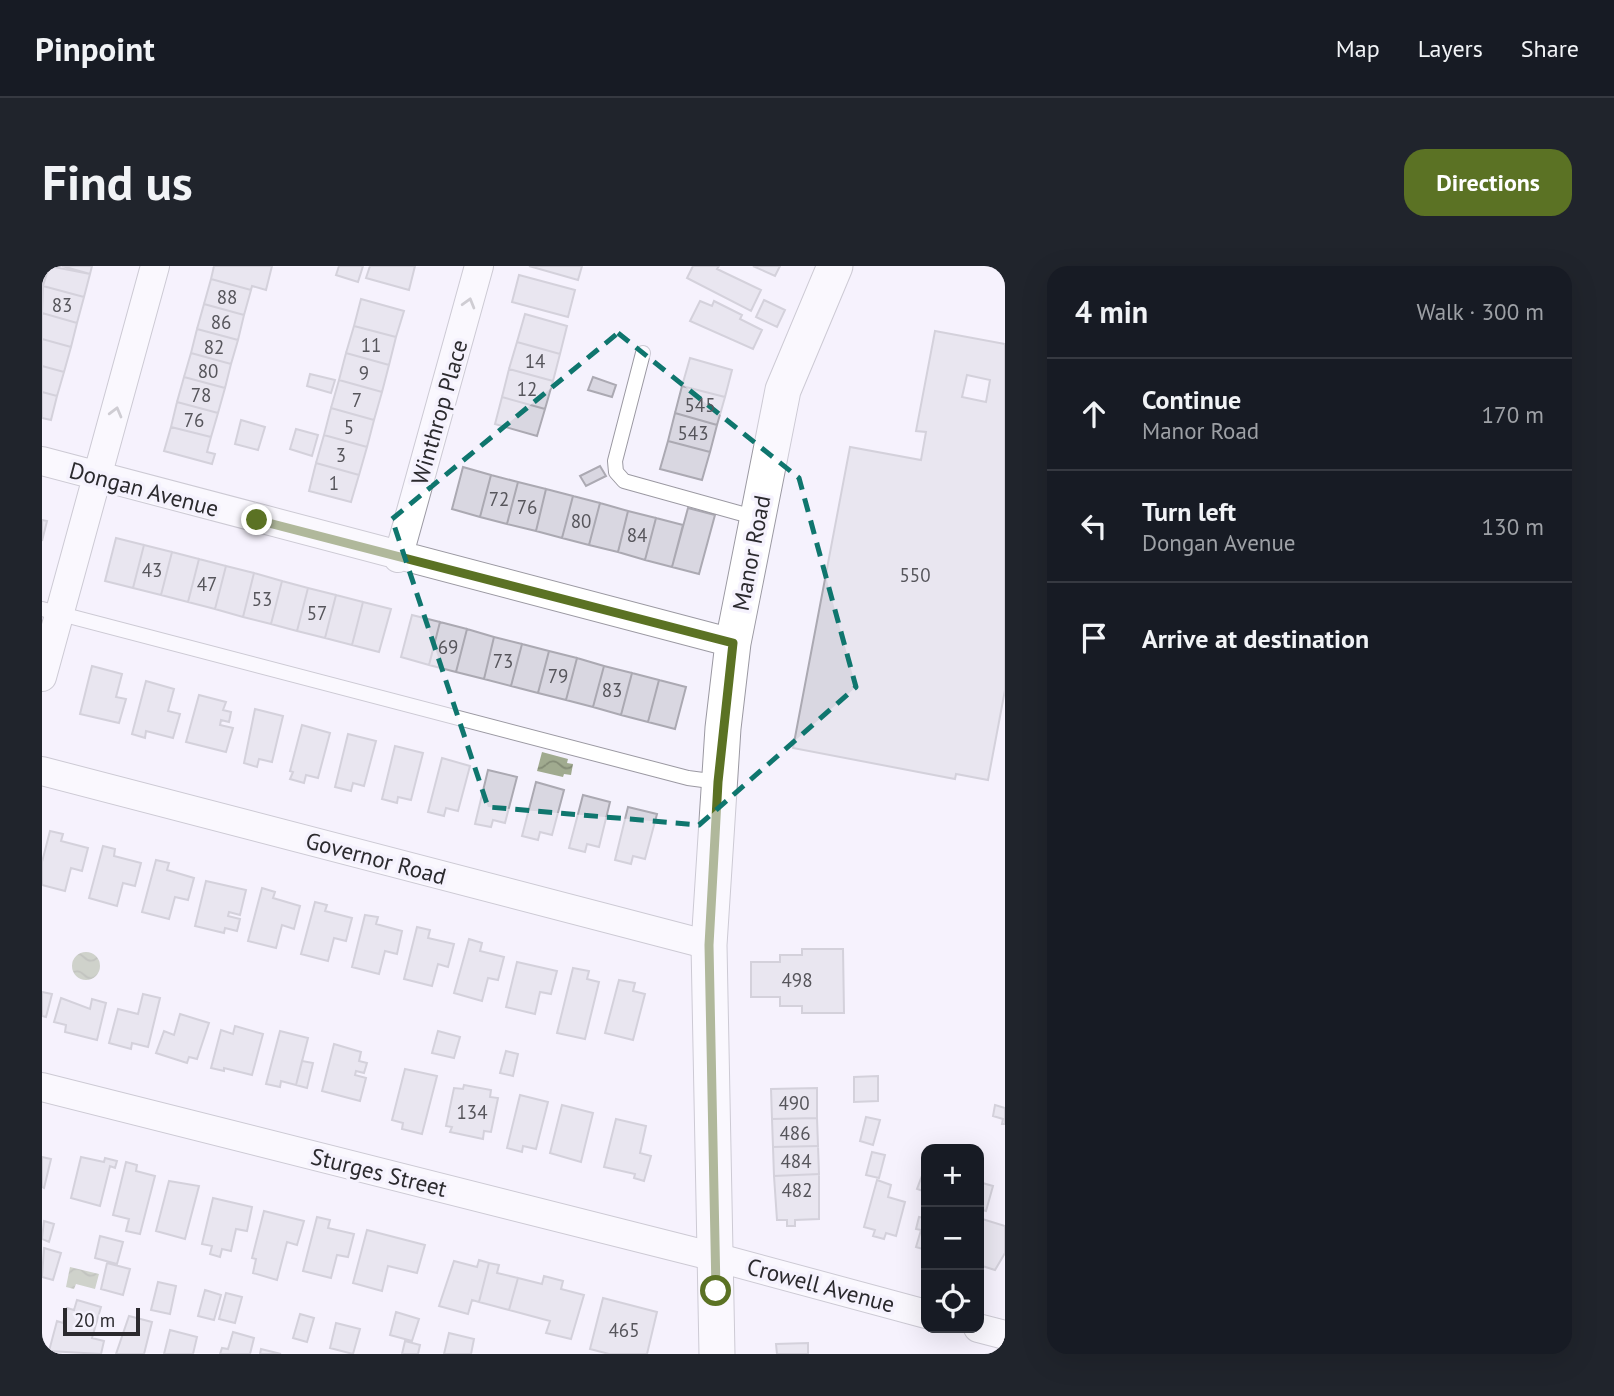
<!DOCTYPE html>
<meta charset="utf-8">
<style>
:root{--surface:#171b24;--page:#20242c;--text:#f1f3f6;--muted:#9ea1a6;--line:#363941;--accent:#5b7224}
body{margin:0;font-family:"PT Sans",sans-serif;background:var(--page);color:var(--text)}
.controls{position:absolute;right:21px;bottom:21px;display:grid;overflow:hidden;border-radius:14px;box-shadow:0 7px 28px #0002}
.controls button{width:63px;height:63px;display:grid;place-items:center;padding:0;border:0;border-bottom:2px solid var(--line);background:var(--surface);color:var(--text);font:35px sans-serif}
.scale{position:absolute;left:21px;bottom:18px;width:77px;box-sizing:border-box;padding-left:7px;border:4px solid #2b2a2e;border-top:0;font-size:19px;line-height:24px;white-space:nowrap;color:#2b2a2e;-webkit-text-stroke:5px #f5f2fd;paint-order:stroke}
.stop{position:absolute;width:21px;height:21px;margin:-16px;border:5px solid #5b7224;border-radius:50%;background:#fff}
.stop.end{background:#5b7224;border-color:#fff;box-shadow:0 2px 7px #0008}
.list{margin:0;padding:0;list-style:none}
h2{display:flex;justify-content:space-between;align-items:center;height:91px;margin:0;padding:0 28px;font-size:30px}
h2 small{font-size:23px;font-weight:400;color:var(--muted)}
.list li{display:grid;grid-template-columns:46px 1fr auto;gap:21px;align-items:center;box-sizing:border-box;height:112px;padding:0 28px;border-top:2px solid var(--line)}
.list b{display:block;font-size:26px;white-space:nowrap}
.list p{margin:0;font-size:23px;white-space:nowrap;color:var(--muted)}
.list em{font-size:23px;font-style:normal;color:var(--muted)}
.icon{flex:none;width:38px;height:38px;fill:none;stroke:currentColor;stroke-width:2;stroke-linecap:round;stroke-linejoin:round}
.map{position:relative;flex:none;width:963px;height:1088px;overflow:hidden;border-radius:21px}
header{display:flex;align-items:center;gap:42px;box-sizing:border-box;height:98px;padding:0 35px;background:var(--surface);border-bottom:2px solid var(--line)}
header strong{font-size:33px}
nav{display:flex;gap:38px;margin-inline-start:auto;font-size:24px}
.intro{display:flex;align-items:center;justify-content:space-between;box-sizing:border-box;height:168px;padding:0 42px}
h1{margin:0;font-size:49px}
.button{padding:18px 32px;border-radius:21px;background:var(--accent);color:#fff;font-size:24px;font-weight:700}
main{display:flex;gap:42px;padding:0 42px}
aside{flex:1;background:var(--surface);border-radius:21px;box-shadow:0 7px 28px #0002}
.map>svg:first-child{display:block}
</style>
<header>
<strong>Pinpoint</strong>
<nav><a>Map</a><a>Layers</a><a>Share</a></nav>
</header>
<div class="intro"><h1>Find us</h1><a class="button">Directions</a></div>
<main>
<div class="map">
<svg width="963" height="1088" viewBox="0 0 963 1088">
<defs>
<pattern id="water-waves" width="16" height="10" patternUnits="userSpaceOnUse" patternTransform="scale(1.75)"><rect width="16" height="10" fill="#a0aa8f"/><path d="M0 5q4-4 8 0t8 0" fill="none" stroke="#838b75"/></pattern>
</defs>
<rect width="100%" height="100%" fill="#f5f2fd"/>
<path fill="url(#water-waves)" d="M500,486l26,7 -1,4 6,1 -2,11 -7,-1 -1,3 -26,-6z
M30 700a14 14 0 1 1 28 0a14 14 0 1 1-28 0Z
M28,1001l29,7 -4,15 -19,-5 -2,5 -8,-2z"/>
<path fill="#d9d7e1" stroke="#aba9b2" stroke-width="2" fill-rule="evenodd" d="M7,0l41,8 -6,23 -41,-11z
M20,0h30l-2,8z
M172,0h58l-6,24 -14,-4 -1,4 -40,-11z
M297,0h24l-5,16 -22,-7z
M328,0h45l-6,24 -43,-12z
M487,0h53l-4,14z
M651,0h26l-2,3 44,21 -10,21 -64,-33z
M711,0h27l-5,10z
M477,9l56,15 -7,27 -56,-15z
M169,13l40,11 -7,25 -40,-11z
M1,20l41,11 -7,26 -35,-10z
M319,33l43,12 -8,26 -42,-11z
M722,34l21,10 -8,17 -21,-10z
M658,35l12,5 2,-5 28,14 -2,4 22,11 -9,19 -63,-28z
M162,38l40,11 -6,25 -41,-11z
M0,47l35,10 -6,24 -29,-8z
M483,48l42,12 -7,28 -43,-12z
M312,60l42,11 -7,28 -43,-12z
M155,63l41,11 -7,24 -40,-11z
M893,65l70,13v346l-17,90 -32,-6 -1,5 -162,-31 57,-301 71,13 5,-28 -10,-1zM925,109l23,5 -4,22 -24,-5z
M0,73l29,8 -7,25 -22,-6z
M475,76l43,12 -7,27 -44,-12z
M149,87l40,11 -6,24 -41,-11z
M304,87l43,12 -7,27 -43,-12z
M648,92l42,12 -7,27 -43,-11z
M0,100l22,6 -7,24 -15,-4z
M467,103l44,12 -8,28 -43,-12z
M268,108l25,6 -4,13 -24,-7z
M142,111l41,11 -7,25 -41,-11z
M551,111l23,8 -4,12 -24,-7z
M297,114l43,12 -8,28 -43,-12z
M640,120l43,11 -8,28 -42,-12z
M0,126l15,4 -6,24 -9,-2z
M460,131l43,12 -8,27 -42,-12z
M135,136l41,11 -7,24 -40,-10z
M289,142l43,12 -7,27 -43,-12z
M633,147l42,12 -7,27 -42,-11z
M199,154l24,7 -7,23 -23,-6z
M129,161l40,10 -4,15 8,2 -3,10 -48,-13z
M254,163l22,6 -6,21 -22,-7z
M282,169l43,12 -8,28 -43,-12z
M626,175l42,11 -8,28 -42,-11z
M274,197l43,12 -8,27 -42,-11z
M558,200l6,10 -20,10 -6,-10z
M421,201l28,8 -11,42 -28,-8z
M449,209l27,7 -11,42 -27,-7z
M476,216l28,7 -10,42 -29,-7z
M504,223l27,7 -11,42 -26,-7z
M531,230l27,7 -11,42 -27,-7z
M558,237l28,8 -10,41 -29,-7z
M646,242l27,7 -16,59 -27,-7z
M586,245l28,7 -11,42 -27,-8z
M614,252l27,7 -11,42 -27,-7z
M0,254l5,1 -5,20z
M74,272l28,7 -11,43 -28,-7z
M102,279l28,7 -11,43 -28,-7z
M130,286l27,7 -11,43 -27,-7z
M157,293l27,7 -11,43 -27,-7z
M184,300l28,7 -11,44 -28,-8z
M212,307l28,8 -11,43 -28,-7z
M240,315l26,7 -11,43 -26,-7z
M266,322l28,7 -11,43 -28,-7z
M294,329l27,7 -11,43 -27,-7z
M321,336l28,7 -12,43 -27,-7z
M370,349l28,7 -11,43 -28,-8z
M398,356l27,7 -11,43 -27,-7z
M425,363l27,8 -10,42 -28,-7z
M452,371l28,7 -11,42 -27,-7z
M480,378l27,7 -11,42 -27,-7z
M507,385l28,7 -11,42 -28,-7z
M535,392l27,8 -11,41 -27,-7z
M50,400l30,8 -6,23 10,2 -7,24 -39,-9z
M562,400l28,7 -11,42 -28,-8z
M590,407l27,7 -11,42 -27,-7z
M617,414l27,7 -11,42 -27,-7z
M104,415l28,8 -6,22 12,3 -7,24 -27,-7 -1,7 -13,-4z
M157,429l27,7 -3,8 8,2 -2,10 -8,-2 -1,5 13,3 -7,24 -40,-10z
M213,443l28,7 -11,46 -13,-3 -2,8 -13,-4z
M260,459l28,8 -12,45 -12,-3 -2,8 -14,-4 3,-7 -3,-1z
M306,468l28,7 -12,45 -11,-3 -2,8 -16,-4z
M353,480l28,7 -12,47 -13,-3 -1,6 -15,-4z
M400,492l28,8 -12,45 -12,-3 -2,8 -16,-4z
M446,504l29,7 -12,46 -12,-3 -2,7 -16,-3z
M494,516l28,8 -12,45 -12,-3 -2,8 -16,-4z
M541,529l27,7 -11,45 -12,-3 -2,8 -16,-4z
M586,541l29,7 -12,45 -12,-3 -2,8 -16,-4z
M8,565l13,3 -2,7 27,7 -6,23 -11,-3 -6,23 -23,-6v-23z
M61,580l12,3 -1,7 27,7 -6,23 -12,-3 -6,23 -28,-8z
M114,594l13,3 -2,7 27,8 -6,22 -13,-3 -6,22 -27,-7z
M164,615l40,9 -6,25 -11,-3 -1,4 12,3 -3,12 -12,-3 -1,5 -29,-7z
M220,622l13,4 -2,6 27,8 -6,23 -12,-4 -6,23 -28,-7z
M273,636l12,3 -2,6 27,7 -6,23 -12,-3 -6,23 -27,-7z
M323,649l13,2 -2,7 26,7 -5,23 -12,-3 -6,23 -27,-7z
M375,661l13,3 -2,8 26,6 -6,23 -10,-3 -6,22 -28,-7z
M427,673l13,4 -2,8 24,6 -6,23 -10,-2 -6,23 -28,-8z
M760,683h41l1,64h-42v-7h-22v-9h-29v-35h29v-7h22z
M475,696l40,9 -6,23 -11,-2 -5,22 -29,-7z
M531,702l16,3 -2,8 12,3 -14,57 -28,-6z
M577,714l16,3 -2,8 12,3 -12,46 -28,-7z
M0,726l10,2 -6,23 -4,-1z
M101,728l17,4 -12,49 -16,-4 -1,6 -22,-6 9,-34 20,5z
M19,732l29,11 2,-10 14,4 -9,37 -32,-8 1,-7 -12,-3z
M138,748l29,9 -12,36 -8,-2 -2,6 -31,-10 8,-22 10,4z
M193,760l28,8 -11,41 -28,-7v3l-13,-3 10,-38 12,4z
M238,765l28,7 -12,47 -15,-4 -1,6 -14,-3z
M396,765l22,6 -6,21 -22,-5z
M292,778l27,8 -2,9 8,2 -3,10 -8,-2 -1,4 11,3 -6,23 -38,-10z
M464,785l12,3 -5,22 -13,-3z
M260,795l11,2 -6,25 -11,-3z
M363,803l32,7 -15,58 -20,-5 1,-6 -11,-3z
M836,810v25l-24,1v-25z
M422,819l27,5 -1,7 8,1 -7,34 -7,-1 -1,8 -33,-7 2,-5 -6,-1 8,-38 9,1z
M775,822v30l-45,1 -1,-30z
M478,829l28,7 -12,47 -13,-3 -1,6 -15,-4z
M520,839l31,8 -12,49 -31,-9z
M953,839l10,3v16h-3l1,-5 -10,-3z
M824,851l14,3 -7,25 -13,-4z
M775,852l1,28 -45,1 -1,-28z
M574,853l30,7 -6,27 11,3 -7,25 -10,-3 1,-4 -31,-7z
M776,880l1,28 -45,2 -1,-29z
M830,886l13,3 -6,23 -13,-3z
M0,891l9,2 -7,29 -2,-1z
M39,891l23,5 1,-4 12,3 -2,7 -5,-2 -10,40 -29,-8z
M84,896l11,3 -1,6 19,5 -15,58 -14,-3 3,-12 -16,-4z
M884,899v27l-9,-3z
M777,908v45l-24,1v6h-8v-6h-10l-3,-44z
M835,914l14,5 -3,12 17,5 -9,34 -10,-3 -2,6 -11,-3 2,-6 -11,-3z
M127,915l30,5 -14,53 -29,-8z
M937,916l14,4 -7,25 -7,-2v3z
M171,932l39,9 -5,24 -11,-2 -5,22 -9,-2 -2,8 -10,-3 2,-8 -10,-2z
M884,944v40l-10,-3 5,-17 -5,-1 3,-12 5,1z
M222,945l40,10 -7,24 -10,-3 -10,38 -24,-7 3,-14 -4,-1z
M275,951l13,3 -2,8 26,6 -6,23 -11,-2 -6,23 -28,-7z
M937,952l26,8v27l-10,17 -16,-5z
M2,955l10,3 -5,18 -7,-3z
M325,964l58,15 -8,28 -29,-7 -6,25 -29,-8z
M58,970l23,6 -6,22 -22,-6z
M2,982l17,5 -8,27 -11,-3z
M437,994l10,3 -10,39 -7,-2 -4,14 -29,-8 15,-45 23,6z
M65,997l23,6 -7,26 -22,-6z
M447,997l10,2 -2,8 21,5 -9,32 -30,-8z
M502,1010l19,5 -2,8 23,6 -13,44 -25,-6 4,-12 -41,-11 9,-32 24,6z
M116,1016l18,4 -6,28 -19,-4z
M163,1024l16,5 -7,25 -16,-4z
M184,1027l16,4 -7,26 -16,-4z
M561,1032l54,14 -10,42h-38l-19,-5z
M35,1034l24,7 -9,31 12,3 -3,13 -52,-3 8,-30 6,2 4,-15 7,2z
M354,1046l23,7 -7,22 -22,-6z
M258,1048l14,4 -7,24 -14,-4z
M87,1050l23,6 -8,32h-28z
M294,1057l24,6 -7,25 -23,-6z
M128,1064l27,7 -4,17h-29z
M191,1066l21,6 -4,16h-30l2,-6 6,1z
M407,1067l25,6 -3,15h-27z
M363,1075l15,4 -2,9h-16z
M766,1077v11h-31l-1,-10z
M219,1083l20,5h-21z"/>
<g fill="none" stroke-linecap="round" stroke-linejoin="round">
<defs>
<path id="service" d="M601,87l-28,108 1,11 8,9 133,37
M0,343l646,169 30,4"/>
<path id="minor" d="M0,195l691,182
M356,292l81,-292
M0,411l113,-411
M0,505l667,174
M0,821l673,170 211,57
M936,1062l27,7"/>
<path id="tertiary" d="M675,1088l-8,-409 14,-217 10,-85 50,-253 52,-124"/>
</defs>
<use href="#service" stroke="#9b99a2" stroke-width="16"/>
<use href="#minor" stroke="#9b99a2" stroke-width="30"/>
<use href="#tertiary" stroke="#9b99a2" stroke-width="37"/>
<use href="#service" stroke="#fff" stroke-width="14"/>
<use href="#minor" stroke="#fff" stroke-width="28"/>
<use href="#tertiary" stroke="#fff" stroke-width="35"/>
</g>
<defs><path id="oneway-chevron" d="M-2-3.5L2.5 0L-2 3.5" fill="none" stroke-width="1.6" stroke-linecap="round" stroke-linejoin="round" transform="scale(1.75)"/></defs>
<g stroke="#a09fa1">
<use href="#oneway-chevron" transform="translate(427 37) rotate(-74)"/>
<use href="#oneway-chevron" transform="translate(74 146) rotate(-75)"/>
</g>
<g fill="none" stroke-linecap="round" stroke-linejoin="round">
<path stroke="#5b7224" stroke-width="9" d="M215,254l476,123 -15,139 -9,163 7,346"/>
</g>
<path d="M0 0H963V1088H0ZM576,67l181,145 57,209 -157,138 -211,-18 -96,-288z" fill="#f5f2fd" fill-opacity=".55" fill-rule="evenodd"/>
<path fill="none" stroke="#0f766e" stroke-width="5" stroke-dasharray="14 9" stroke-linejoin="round" d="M576,67l181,145 57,209 -157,138 -211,-18 -96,-288z"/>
<g text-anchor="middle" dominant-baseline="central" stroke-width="7" stroke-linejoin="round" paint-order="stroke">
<g font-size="19" fill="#56555b">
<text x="185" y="31">88</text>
<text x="20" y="39">83</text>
<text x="179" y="56">86</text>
<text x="329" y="79">11</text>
<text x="172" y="81">82</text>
<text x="493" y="95">14</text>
<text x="166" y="105">80</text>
<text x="322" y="107">9</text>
<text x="485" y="123">12</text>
<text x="159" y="129">78</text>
<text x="315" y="134">7</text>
<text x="658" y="139">545</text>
<text x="152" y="154">76</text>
<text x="307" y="161">5</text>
<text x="651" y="167">543</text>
<text x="299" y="189">3</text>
<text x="292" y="217">1</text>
<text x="457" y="233">72</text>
<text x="485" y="241">76</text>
<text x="539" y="255">80</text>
<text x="595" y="269">84</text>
<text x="110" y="304">43</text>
<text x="873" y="309">550</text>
<text x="165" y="318">47</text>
<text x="220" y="333">53</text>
<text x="275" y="347">57</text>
<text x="406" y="381">69</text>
<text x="461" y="395">73</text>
<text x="516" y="410">79</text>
<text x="570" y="424">83</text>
<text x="755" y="714">498</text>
<text x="752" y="837">490</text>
<text x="430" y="846">134</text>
<text x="753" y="867">486</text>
<text x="754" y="895">484</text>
<text x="755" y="924">482</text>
<text x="582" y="1064">465</text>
</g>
<g font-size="23" fill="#2b2a2e" stroke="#f5f2fd">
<text transform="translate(397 146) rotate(-74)">Winthrop Place</text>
<text transform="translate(102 223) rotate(15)">Dongan Avenue</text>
<text transform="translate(709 287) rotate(-79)">Manor Road</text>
<text transform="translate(334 592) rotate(15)">Governor Road</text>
<text transform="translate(337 906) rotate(14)">Sturges Street</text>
<text transform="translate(779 1019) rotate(15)">Crowell Avenue</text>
</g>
</g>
</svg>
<div class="controls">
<button>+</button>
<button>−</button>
<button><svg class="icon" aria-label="locate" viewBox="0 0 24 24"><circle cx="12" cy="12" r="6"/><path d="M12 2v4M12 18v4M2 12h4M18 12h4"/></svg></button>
</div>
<div class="scale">20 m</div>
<div class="stop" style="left:674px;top:1025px"></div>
<div class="stop end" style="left:215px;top:254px"></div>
</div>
<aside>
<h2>4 min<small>Walk · 300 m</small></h2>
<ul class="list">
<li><svg class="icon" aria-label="ahead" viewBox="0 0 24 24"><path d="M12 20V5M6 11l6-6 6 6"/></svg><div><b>Continue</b><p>Manor Road</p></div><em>170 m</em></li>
<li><svg class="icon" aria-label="left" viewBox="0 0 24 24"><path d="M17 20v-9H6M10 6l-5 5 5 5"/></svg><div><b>Turn left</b><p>Dongan Avenue</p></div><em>130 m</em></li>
<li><svg class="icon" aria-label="arrive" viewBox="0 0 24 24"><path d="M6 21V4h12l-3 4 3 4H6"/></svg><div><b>Arrive at destination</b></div></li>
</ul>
</aside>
</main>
